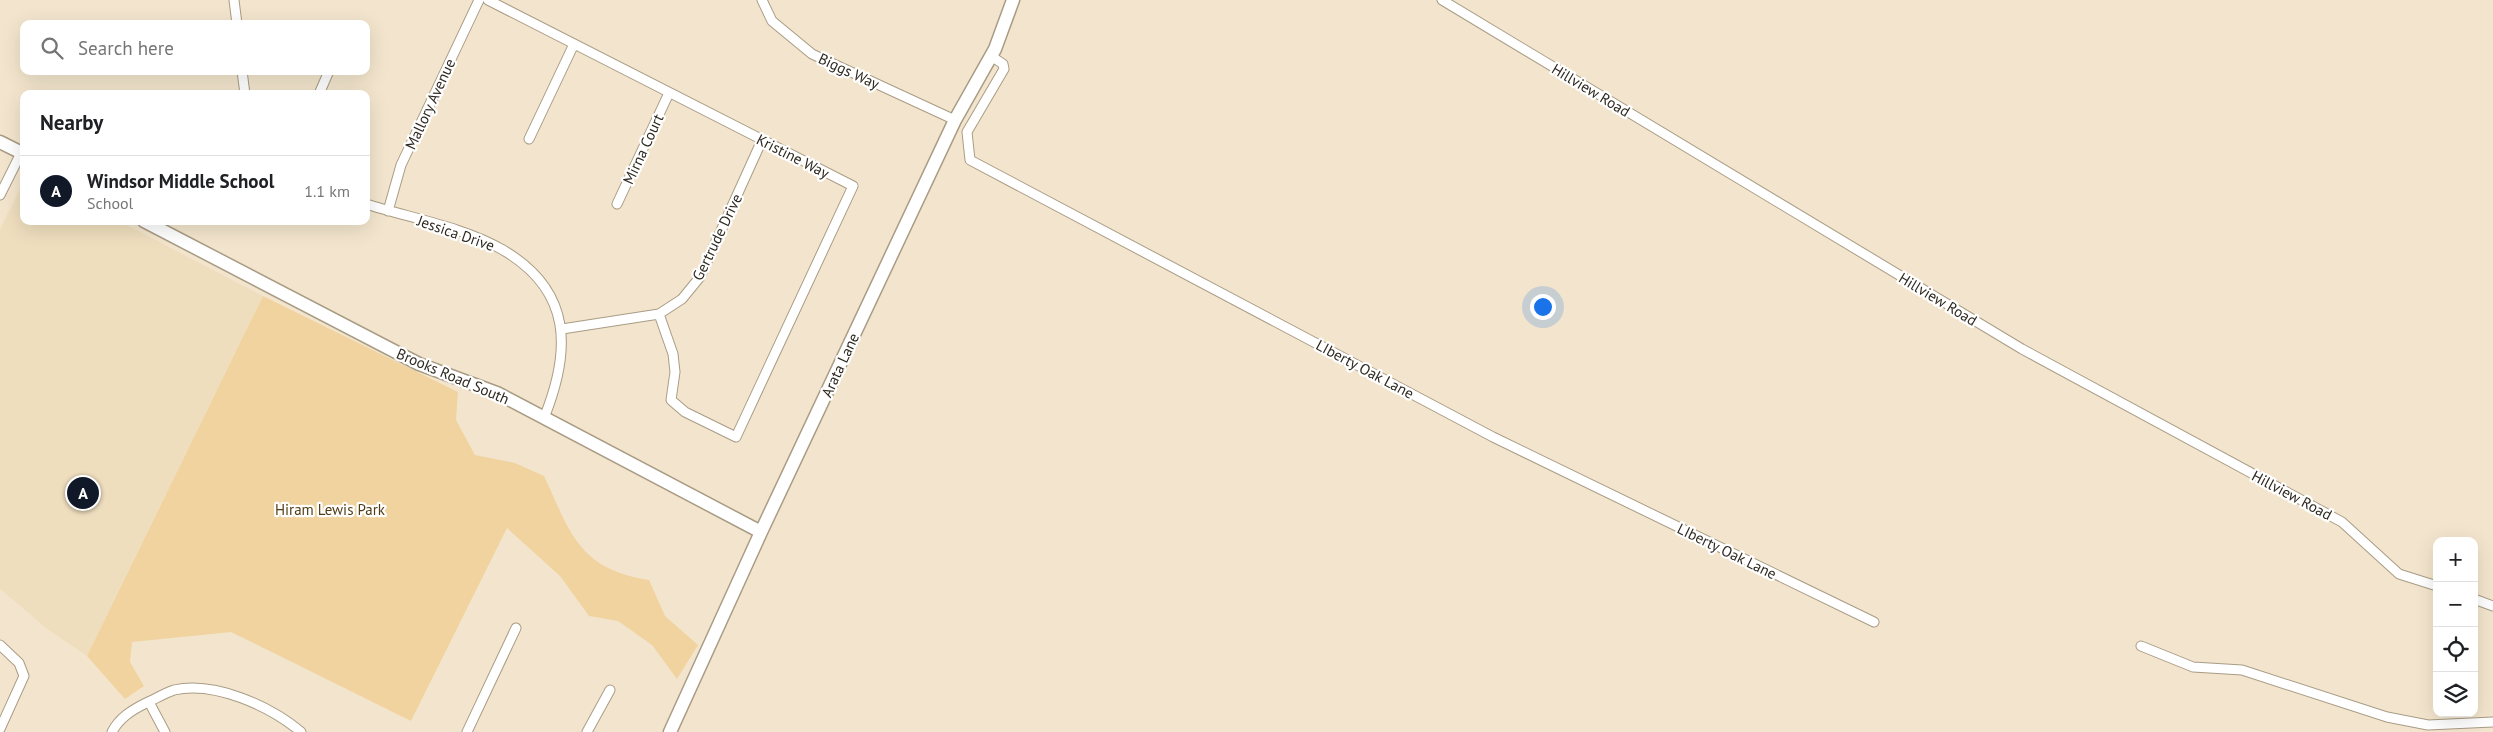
<!DOCTYPE html>
<meta charset="utf-8">
<style>
:root{--surface:#fff;--page:#f2f2f2;--text:#202124;--muted:#757577;--line:#e0e0e0;--accent:#111827}
body{margin:0;font-family:"PT Sans",sans-serif;background:var(--page);color:var(--text)}
.controls{position:absolute;right:15px;bottom:15px;display:grid;overflow:hidden;border-radius:10px;box-shadow:0 5px 20px #0002}
.controls button{width:45px;height:45px;display:grid;place-items:center;padding:0;border:0;border-bottom:1px solid var(--line);background:var(--surface);color:var(--text);font:25px sans-serif}
.you{position:absolute;left:1542px;top:306px;width:18px;height:18px;margin:-12px;border:4px solid #fff;border-radius:50%;background:#1a73e8;box-shadow:0 0 0 8px #1a73e833}
.badge{display:grid;place-items:center;width:32px;height:32px;border-radius:50%;background:var(--accent);color:#fff;font-size:16px;font-weight:700}
.pin{position:absolute;translate:-50% -50%;border:2px solid #fff;box-shadow:0 1px 5px #0006}
.list{margin:0;padding:0;list-style:none}
h2{display:flex;justify-content:space-between;align-items:center;height:65px;margin:0;padding:0 20px;font-size:21px}
h2 small{font-size:16px;font-weight:400;color:var(--muted)}
.list li{display:grid;grid-template-columns:32px 1fr auto;gap:15px;align-items:center;box-sizing:border-box;height:70px;padding:0 20px;border-top:1px solid var(--line)}
.list b{display:block;font-size:19px;white-space:nowrap}
.list p{margin:0;font-size:16px;white-space:nowrap;color:var(--muted)}
.list em{font-size:16px;font-style:normal;color:var(--muted)}
.icon{flex:none;width:28px;height:28px;fill:none;stroke:currentColor;stroke-width:2;stroke-linecap:round;stroke-linejoin:round}
.map{position:relative;flex:none;width:2493px;height:732px;overflow:hidden}
.search{position:absolute;background:var(--surface);box-shadow:0 5px 20px #0002;left:20px;top:20px;width:350px;height:55px;display:flex;align-items:center;gap:12px;box-sizing:border-box;padding:0 18px;border-radius:10px;color:var(--muted);font-size:19px}
.panel{position:absolute;background:var(--surface);box-shadow:0 5px 20px #0002;left:20px;top:90px;width:350px;height:135px;border-radius:10px}
.map>svg:first-child{display:block}
</style>
<div class="map">
<svg width="2493" height="732" viewBox="0 0 2493 732">
<rect width="100%" height="100%" fill="#f3e5cd"/>
<path fill="#efdebe" d="M24,181v40h95l144,75 -176,360 -41,-28 -46,-39v-360z"/>
<path fill="#f0d39f" d="M263,296l195,96 -2,28 19,35 40,8 29,13c27,58 35,93 105,104l16,36 33,29 -21,34 -25,-34 -34,-24 -29,-5 -29,-40 -53,-48 -96,193 -180,-89 -99,10 -2,20 14,24 -19,13 -38,-43z"/>
<g fill="none" stroke-linecap="round" stroke-linejoin="round">
<defs>
<path id="street" d="M234,0l3,24
M488,0l365,186 -117,251 -51,-25 -14,-12 4,-28 -2,-18 -14,-40
M762,0l10,21 40,33 143,66
M1442,0l580,349 320,173 57,52 38,12
M991,56l12,8 1,5 -37,63 3,28 523,277 381,185
M242,71l3,23
M319,94l10,-23
M529,139l45,-95
M0,195l21,-42
M366,204c44,14 98,23 137,46 70,41 68,101 41,168
M617,204l52,-111
M388,211l13,-46 78,-165
M562,329l97,-15 23,-15 18,-22 62,-137
M2474,599l19,7
M0,645l19,18 5,13 -24,53
M2141,646l52,21 49,3 145,47 41,8 65,-3
M149,702l16,30
M112,732c7,-14 20,-22 34,-29 9,-4 19,-10 28,-13 41,-9 96,16 127,42
M467,732l49,-104
M587,732l23,-42"/>
<path id="secondary" d="M0,142l24,12
M144,221l275,143 78,29 264,139
M670,732l91,-200 194,-412 40,-71 18,-49"/>
</defs>
<use href="#street" stroke="#a99c85" stroke-width="11"/>
<use href="#secondary" stroke="#a99c85" stroke-width="15"/>
<use href="#street" stroke="#fff" stroke-width="9"/>
<use href="#secondary" stroke="#fff" stroke-width="12"/>
</g>
<g text-anchor="middle" dominant-baseline="central" stroke-width="4.5" stroke-linejoin="round" paint-order="stroke">
<g font-size="15" fill="#2e2920" stroke="#fff">
<text transform="translate(849 71) rotate(25)">Biggs Way</text>
<text transform="translate(1591 90) rotate(31)">Hillview Road</text>
<text transform="translate(430 104) rotate(-65)">Mallory Avenue</text>
<text transform="translate(643 149) rotate(-65)">Mirna Court</text>
<text transform="translate(793 156) rotate(27)">Kristine Way</text>
<text transform="translate(456 233) rotate(19)">Jessica Drive</text>
<text transform="translate(717 237) rotate(-64)">Gertrude Drive</text>
<text transform="translate(1938 299) rotate(31)">Hillview Road</text>
<text transform="translate(840 365) rotate(-65)">Arata Lane</text>
<text transform="translate(1365 369) rotate(28)">LIberty Oak Lane</text>
<text transform="translate(453 376) rotate(23)">Brooks Road South</text>
<text transform="translate(2292 495) rotate(28)">Hillview Road</text>
<text transform="translate(1727 551) rotate(26)">LIberty Oak Lane</text>
</g>
<g font-size="15" fill="#513d17" stroke="#fff">
<text x="330" y="509">Hiram Lewis Park</text>
</g>
</g>
</svg>
<div class="controls">
<button>+</button>
<button>−</button>
<button><svg class="icon" aria-label="locate" viewBox="0 0 24 24"><circle cx="12" cy="12" r="6"/><path d="M12 2v4M12 18v4M2 12h4M18 12h4"/></svg></button>
<button><svg class="icon" aria-label="layers" viewBox="0 0 24 24"><path d="M12 4l9 5-9 5-9-5zM3 14l9 5 9-5"/></svg></button>
</div>
<div class="you"></div>
<div class="pin badge" style="left:83px;top:493px">A</div>
<div class="search"><svg class="icon" aria-label="search" viewBox="0 0 24 24"><circle cx="10" cy="10" r="6"/><path d="M15 15l6 6"/></svg>Search here</div>
<section class="panel">
<h2>Nearby<small></small></h2>
<ul class="list">
<li><span class="badge">A</span><div><b>Windsor Middle School</b><p>School</p></div><em>1.1 km</em></li>
</ul>
</section>
</div>
